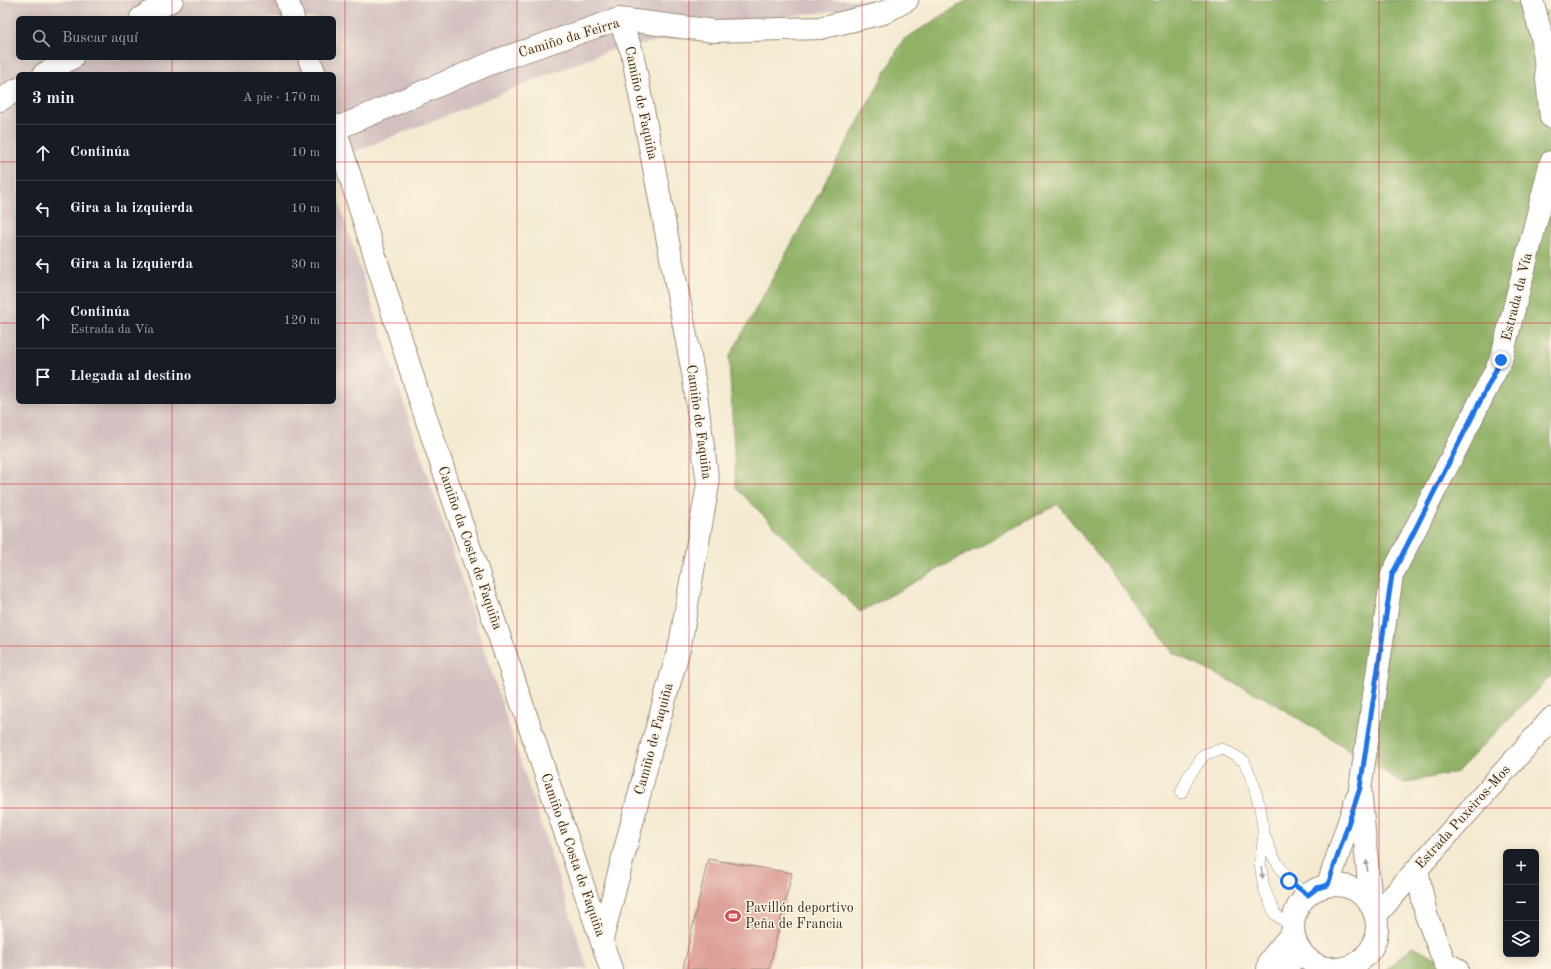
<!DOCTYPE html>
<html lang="es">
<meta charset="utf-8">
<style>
:root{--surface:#171b24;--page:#20242c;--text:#f1f3f6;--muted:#9ea1a6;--line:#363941}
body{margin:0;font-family:"Old Standard TT",serif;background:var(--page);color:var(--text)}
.controls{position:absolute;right:12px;bottom:12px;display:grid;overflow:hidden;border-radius:6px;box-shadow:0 2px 10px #0003}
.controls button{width:36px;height:36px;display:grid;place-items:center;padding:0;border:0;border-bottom:1px solid var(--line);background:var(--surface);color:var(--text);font:20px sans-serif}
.stop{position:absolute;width:12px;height:12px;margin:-9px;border:3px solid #1a73e8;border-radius:50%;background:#fff}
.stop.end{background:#1a73e8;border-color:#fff;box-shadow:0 1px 4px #0008}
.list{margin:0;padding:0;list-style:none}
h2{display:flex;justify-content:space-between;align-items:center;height:52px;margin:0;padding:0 16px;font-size:17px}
h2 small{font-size:13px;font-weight:400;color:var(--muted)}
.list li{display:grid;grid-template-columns:26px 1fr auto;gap:12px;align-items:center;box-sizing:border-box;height:56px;padding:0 16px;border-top:1px solid var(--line)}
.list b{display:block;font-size:15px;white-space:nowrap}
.list p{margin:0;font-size:13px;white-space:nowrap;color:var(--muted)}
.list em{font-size:13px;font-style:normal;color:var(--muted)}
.icon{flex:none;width:22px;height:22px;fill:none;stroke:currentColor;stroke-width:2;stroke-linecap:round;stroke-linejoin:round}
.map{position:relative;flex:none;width:1551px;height:969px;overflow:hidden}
.search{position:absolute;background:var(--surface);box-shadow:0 2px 10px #0003;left:16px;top:16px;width:320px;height:44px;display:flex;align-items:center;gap:10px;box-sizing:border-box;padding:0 14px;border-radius:6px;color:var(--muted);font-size:15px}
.panel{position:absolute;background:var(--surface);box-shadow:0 2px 10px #0003;left:16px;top:72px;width:320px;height:332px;border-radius:6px}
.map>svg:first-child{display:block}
</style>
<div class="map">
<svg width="1551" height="969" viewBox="0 0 1551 969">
<rect width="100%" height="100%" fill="#fcf5e5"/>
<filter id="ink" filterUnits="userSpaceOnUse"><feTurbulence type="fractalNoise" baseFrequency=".025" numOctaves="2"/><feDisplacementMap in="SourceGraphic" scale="8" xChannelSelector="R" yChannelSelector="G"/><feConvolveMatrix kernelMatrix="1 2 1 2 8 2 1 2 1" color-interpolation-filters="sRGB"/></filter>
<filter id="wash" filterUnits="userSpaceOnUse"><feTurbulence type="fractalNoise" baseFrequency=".012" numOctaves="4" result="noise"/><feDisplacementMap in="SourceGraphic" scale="16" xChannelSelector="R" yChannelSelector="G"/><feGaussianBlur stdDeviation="0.9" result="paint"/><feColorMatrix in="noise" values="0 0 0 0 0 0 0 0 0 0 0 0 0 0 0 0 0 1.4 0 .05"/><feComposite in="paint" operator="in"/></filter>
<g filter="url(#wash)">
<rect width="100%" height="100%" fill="#f4ead1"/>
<path fill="#d2bfc0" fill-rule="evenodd" d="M0,0h875l-15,8 -63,7 -189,36 -274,109v-86h-316v328h316v-214l254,781h-588zM18,18h316v40h-316z"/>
<path fill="#90b166" stroke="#666e42" d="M967,0h537l47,12v664l-94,96 -54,11 -138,-85 -92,-45 -115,-149 -198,108 -124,-124 -7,-130 174,-318z
M1413,946l44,23h-70z"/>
<g id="blocks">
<path fill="#dda098" d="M708,859l84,14 -23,96h-86z"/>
</g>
</g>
<g filter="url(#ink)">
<use href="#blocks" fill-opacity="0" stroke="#988a78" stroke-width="1"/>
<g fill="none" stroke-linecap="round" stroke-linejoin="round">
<defs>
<path id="service" d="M1181,793l7,-16 17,-23 18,-5 21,12 9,21 7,26 4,27 10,23 15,23 19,14
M1264,835l-4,28 4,25 11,26 18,14"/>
<path id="minor" d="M287,0l6,18
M1532,0l11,41 8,76
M141,18l31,-18
M309,58l6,16
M44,74l28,-16
M0,100l18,-11
M334,125l86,275 191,569
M335,129l166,-70 118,-40 95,12 106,-3 63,-15 24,-13
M1360,789l32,-214 109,-215 50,-198
M1417,869l9,46 19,48 12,6
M602,939l50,-194 28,-100 28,-161 -15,-111 -61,-321 -13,-33
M1332,968v1
M1355,969v-5"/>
<path id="tertiary" d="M1360,789l11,116
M1328,885l29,-88
M1293 927a42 42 0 1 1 84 0a42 42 0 1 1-84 0Z
M1376,915l175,-196
M1268,969l2,-9 23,-28
M1284,969l17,-18"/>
</defs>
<use href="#service" stroke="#988a78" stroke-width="12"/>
<use href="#minor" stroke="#988a78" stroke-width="24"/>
<use href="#tertiary" stroke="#988a78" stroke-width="24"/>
<use href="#service" stroke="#fff" stroke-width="11"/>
<use href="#minor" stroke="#fff" stroke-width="22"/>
<use href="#tertiary" stroke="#fff" stroke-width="22"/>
</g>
<defs><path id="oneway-solid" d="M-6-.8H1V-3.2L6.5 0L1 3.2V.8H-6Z"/></defs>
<g fill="#a79f9a">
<use href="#oneway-solid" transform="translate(1367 866) rotate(-96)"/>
<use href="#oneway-solid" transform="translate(1262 873) rotate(82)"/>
</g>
</g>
<g fill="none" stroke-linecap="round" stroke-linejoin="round" filter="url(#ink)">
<path stroke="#1a73e8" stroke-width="5" d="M1289,881l19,14 9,-7 11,-3 32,-97 32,-213 109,-215"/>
</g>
<path fill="none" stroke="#d62828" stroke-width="1" stroke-opacity="0.55" d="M172,0v18M345,0v969M517,0v969M689,0v969M862,0v969M1034,0v969M1206,0v969M1379,0v969M172,58v16M0,162h18M334,162h1217M0,323h18M334,323h1217M172,402v567M0,484h1551M0,646h1551M0,808h1551"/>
<defs>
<symbol id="stadium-bare" viewBox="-9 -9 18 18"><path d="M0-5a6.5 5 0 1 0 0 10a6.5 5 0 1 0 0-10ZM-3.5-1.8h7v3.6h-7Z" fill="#d1495b" stroke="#fcf5e5" stroke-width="2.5" paint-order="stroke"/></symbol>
</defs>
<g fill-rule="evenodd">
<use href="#stadium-bare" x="722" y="905" width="22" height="22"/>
</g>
<g text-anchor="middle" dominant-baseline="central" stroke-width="3" stroke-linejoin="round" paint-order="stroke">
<g font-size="14" fill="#3b2a1e" stroke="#fcf5e5">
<text transform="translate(569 38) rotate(-17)">Camiño da Feirra</text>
<text transform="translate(641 103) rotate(78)">Camiño de Faquiña</text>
<text transform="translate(1517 297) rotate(-76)">Estrada da Vía</text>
<text transform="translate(699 422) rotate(82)">Camiño de Faquiña</text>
<text transform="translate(470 548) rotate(71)">Camiño da Costa de Faquiña</text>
<text transform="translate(654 739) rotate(-75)">Camiño de Faquiña</text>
<text transform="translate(1463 817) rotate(-48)">Estrada Puxeiros-Mos</text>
<text transform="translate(573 855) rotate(71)">Camiño da Costa de Faquiña</text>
</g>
<g font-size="14" fill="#3b2a1e" stroke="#fcf5e5" text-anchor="start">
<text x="745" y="908">Pavillón deportivo<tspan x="745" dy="16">Peña de Francia</tspan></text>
</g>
</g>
</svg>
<div class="controls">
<button>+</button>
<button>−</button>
<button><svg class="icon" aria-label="layers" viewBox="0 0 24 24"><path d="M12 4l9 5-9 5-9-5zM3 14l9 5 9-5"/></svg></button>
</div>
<div class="stop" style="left:1289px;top:881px"></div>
<div class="stop end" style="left:1501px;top:360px"></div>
<div class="search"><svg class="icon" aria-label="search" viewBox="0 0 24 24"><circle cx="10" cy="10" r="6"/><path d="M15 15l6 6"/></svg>Buscar aquí</div>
<section class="panel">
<h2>3 min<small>A pie · 170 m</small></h2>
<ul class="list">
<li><svg class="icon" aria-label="ahead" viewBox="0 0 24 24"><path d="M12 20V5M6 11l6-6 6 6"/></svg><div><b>Continúa</b></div><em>10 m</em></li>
<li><svg class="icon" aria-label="left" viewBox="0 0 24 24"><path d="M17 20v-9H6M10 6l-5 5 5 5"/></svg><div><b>Gira a la izquierda</b></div><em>10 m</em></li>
<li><svg class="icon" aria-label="left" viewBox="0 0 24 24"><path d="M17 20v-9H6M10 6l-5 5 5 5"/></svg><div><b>Gira a la izquierda</b></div><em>30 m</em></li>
<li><svg class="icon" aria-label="ahead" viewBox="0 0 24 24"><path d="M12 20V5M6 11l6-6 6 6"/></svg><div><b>Continúa</b><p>Estrada da Vía</p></div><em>120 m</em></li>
<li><svg class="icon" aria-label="arrive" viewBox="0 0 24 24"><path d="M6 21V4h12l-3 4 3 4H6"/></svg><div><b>Llegada al destino</b></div></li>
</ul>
</section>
</div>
